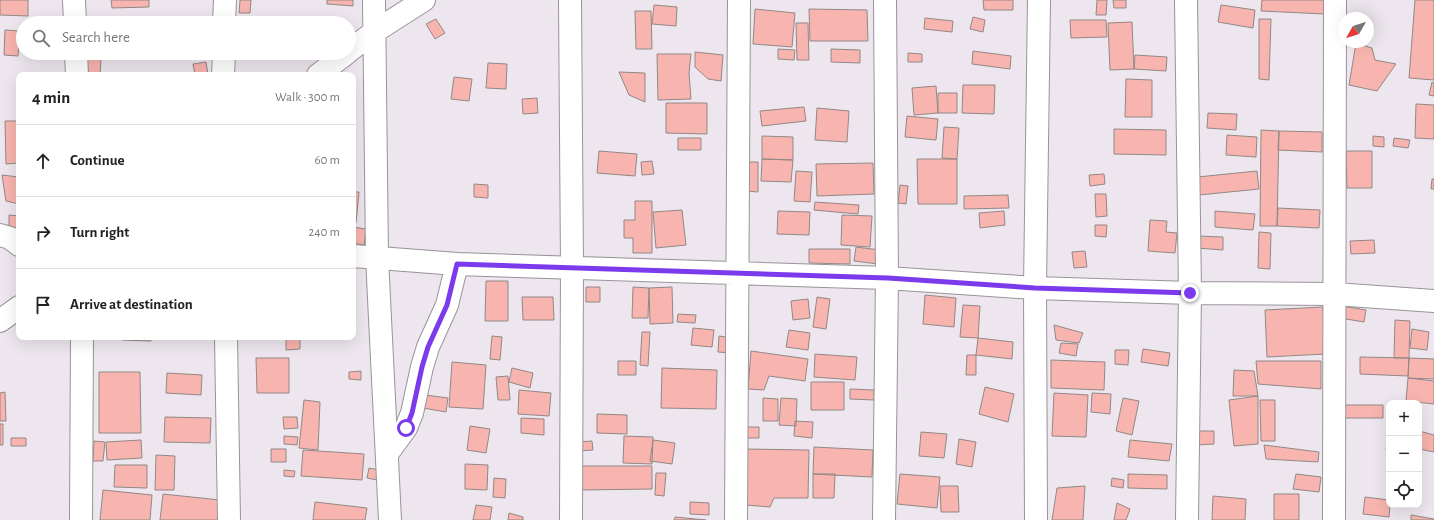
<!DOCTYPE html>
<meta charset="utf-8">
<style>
:root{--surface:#fff;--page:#f2f2f2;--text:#222;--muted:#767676;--line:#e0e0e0}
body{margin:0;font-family:"Alegreya Sans",sans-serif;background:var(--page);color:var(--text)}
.controls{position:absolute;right:12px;bottom:12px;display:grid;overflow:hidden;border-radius:8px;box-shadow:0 4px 16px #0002}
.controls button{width:36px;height:36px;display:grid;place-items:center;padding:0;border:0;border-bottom:1px solid var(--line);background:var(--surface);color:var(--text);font:20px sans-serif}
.compass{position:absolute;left:1338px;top:12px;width:36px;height:36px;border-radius:50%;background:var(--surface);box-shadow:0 4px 16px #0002;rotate:231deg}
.stop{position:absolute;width:12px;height:12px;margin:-9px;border:3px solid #7c3aed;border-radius:50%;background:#fff}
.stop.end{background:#7c3aed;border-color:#fff;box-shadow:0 1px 4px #0008}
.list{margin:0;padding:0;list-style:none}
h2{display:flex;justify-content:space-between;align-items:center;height:52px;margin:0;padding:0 16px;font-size:17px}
h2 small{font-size:13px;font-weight:400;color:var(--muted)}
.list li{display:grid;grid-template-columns:26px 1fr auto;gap:12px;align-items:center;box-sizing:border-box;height:72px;padding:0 16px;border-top:1px solid var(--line)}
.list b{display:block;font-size:15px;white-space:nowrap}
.list em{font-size:13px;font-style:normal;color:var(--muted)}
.icon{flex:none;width:22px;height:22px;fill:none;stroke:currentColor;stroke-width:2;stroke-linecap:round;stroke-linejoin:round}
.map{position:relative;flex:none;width:1434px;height:520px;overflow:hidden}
.search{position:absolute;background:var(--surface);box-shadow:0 4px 16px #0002;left:16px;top:16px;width:340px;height:44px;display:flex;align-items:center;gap:10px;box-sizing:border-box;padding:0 14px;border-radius:22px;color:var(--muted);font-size:15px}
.panel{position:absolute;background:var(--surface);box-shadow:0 4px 16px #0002;left:16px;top:72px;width:340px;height:268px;border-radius:8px}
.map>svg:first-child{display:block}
</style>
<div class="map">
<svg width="1434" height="520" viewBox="0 0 1434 520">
<rect width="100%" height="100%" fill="#ede6ee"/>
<path fill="#f8b4ae" stroke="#928887" d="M0,0h28v16l-28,-1z
M111,0h38v7l-37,1z
M240,0h11l-1,13h-11z
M327,0h26v6l-26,-2z
M983,0h30v10h-29z
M1097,0h10l-1,15h-10z
M1113,0h13v8h-12z
M1262,0h63l-1,14 -63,-3z
M1415,0h19v80l-25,-2z
M654,5l23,2 -1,19 -24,-2z
M1221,5l34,5 -2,18 -35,-6z
M755,9l40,4 -3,34 -39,-3z
M809,9l58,1 1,31h-58z
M635,11h16l1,38h-16z
M973,17l12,3 -2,12 -13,-3z
M925,18l28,3 -1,11 -28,-3z
M436,19l9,14 -10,6 -9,-15z
M1259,19h12l-2,61 -10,-1z
M1070,20h36l1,17 -36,1z
M1132,22l2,47 -24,1 -2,-47z
M796,23h12l1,37h-12z
M5,30l15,1 -2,25 -14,-1z
M1356,43l16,5 3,12 21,4 -19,27 -28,-6z
M778,49l17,1 -1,10 -16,-1z
M831,49l29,1v13l-29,-1z
M973,51l38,5 -1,13 -38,-5z
M695,52l28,3 -2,26 -13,-2 -13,-12z
M908,53l14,1v8h-14z
M657,54h34l-2,19 2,26 -33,1z
M1135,55l32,2 -1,14 -32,-2z
M87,58l14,1 -1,16h-15z
M206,62l2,12 -13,1 -2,-11z
M488,63l19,1 -1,25 -20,-1z
M619,72l26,1v29l-16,-7z
M454,77l18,2 -3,22 -18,-2z
M1126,79l26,1v37h-27z
M1432,82l2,1v13l-5,-1z
M963,85h32l-1,29 -32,-1z
M936,86l2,27 -24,2 -2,-27z
M938,93h19v20h-19z
M537,98l1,15 -15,1 -1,-15z
M666,103h41v31l-41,-1z
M1416,104l18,1v34l-19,-1z
M804,107l2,14 -44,5 -2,-15z
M817,108l32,3 -2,31 -32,-2z
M1208,113l29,1 -1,16 -29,-2z
M907,116l31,3 -2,21 -31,-3z
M5,121h14v42l-13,1z
M944,127l15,1 -2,31 -15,-1z
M1114,129l52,1v25l-52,-1z
M1261,130l18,1 -2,95h-17z
M1279,131l43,1v20l-44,-2z
M1227,135l30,2 -1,20 -30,-2z
M762,136l31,1v23l-31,-1z
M1373,136l11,1v10l-11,-1z
M678,138h23v12h-23z
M1394,138l16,2 -2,8 -15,-2z
M599,151l38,3 -2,22 -38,-3z
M1346,151h26v37h-25z
M762,159l31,1 -2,22 -30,-1z
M917,159h40v45h-39z
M652,161l2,13 -12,1 -1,-13z
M747,162h11v30l-12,-1z
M873,163l1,31 -57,2 -1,-32z
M796,171l16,1 -2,30 -16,-1z
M1257,171l2,18 -60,6 -2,-18z
M1104,174l1,10 -15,2 -1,-11z
M2,175l17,2v27l-13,-3z
M1432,179h2v10h-3z
M474,184l14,1v13l-14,-1z
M900,185l8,1 -2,18 -8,-1z
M353,192h6l-3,31h-3z
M1095,194h11l1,22 -11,1z
M1008,195l1,13 -45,1v-13z
M635,201h17v52h-19v-15h-9v-18h11z
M815,202l44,3 -1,9 -44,-4z
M1278,208l42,2 -1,18 -42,-2z
M682,210l4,35 -30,3 -3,-36z
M778,211l32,1 -1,23 -32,-1z
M1004,211l1,14 -25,3 -1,-15z
M1215,211l40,3 -2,16 -38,-3z
M9,215l10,1v14h-10z
M842,215l30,1 -2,31 -29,-2z
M1150,220l17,1 -1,11 11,1 -2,20 -27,-2z
M1095,225h12l-1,12 -11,-1z
M353,227l13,2 -2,16 -11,-2z
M1259,232l12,1 -1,36 -12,-1z
M1197,236l26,1v13l-26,-2z
M1374,240l1,13 -24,1 -1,-13z
M856,247l24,3 -2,14 -24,-3z
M809,249h41v15l-41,-1z
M1085,251l2,16 -13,1 -2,-16z
M486,281h22v40h-23z
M586,287h14v15h-14z
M633,287l16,1 -1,30h-16z
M672,287l1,36 -23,1 -1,-36z
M925,295l31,3 -2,29 -31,-3z
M522,297h31l1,23h-31z
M817,297l13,2 -4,30 -13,-2z
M808,299l2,19 -17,2 -2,-19z
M963,305l17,1 -2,32 -18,-1z
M1342,306l24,4 -2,12 -24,-4z
M1323,307l3,47 -59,3 -2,-47z
M678,314l18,1 -1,8 -18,-1z
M1395,320l15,1 -1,37h-15z
M1054,325l29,8 -4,10 -23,-3z
M693,328l21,2 -2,17 -21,-2z
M1412,329l17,3 -2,18 -17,-2z
M789,330l21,3 -2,17 -22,-3z
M642,332h8l-2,34 -8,-1z
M492,336l10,1 -2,23 -10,-1z
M719,336l14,2 -2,15 -13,-1z
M122,337h29v4l-29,-1z
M286,337h14v12l-14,1z
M978,338l35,4 -1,17 -36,-4z
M1061,343l17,1 -2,12 -17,-3z
M1143,349l27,4 -2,13 -27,-4z
M1115,350h14l-1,15 -13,-1z
M751,351l57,8 -3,22 -36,-5 -5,14 -16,-1z
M815,354l42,3 -2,23 -41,-3z
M967,355h9v20h-10z
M1360,357l49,1 -1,18 -48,-2z
M256,358h33v35h-32z
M1409,358l25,1v20l-26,-1z
M1051,360l54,2 -1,28 -53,-2z
M618,361h18v14h-18z
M1256,361h65v28l-63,-5z
M452,362l34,3 -3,44 -34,-2z
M512,368l21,5 -3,15 -21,-6z
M662,368l55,2 -1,39 -55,-1z
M1234,370l20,1 4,25h-25z
M361,371v9l-12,-1v-7z
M99,372h41l1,61h-42z
M167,373l35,2 -1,20 -35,-2z
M508,376l2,24h-12l-2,-23z
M1408,378l26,3v23l-28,-3z
M811,382h33v28h-33z
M985,387l29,7 -6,28 -29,-8z
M850,389l24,1v10l-24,-1z
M519,390l32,3 -2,23 -31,-2z
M5,392l1,29h-6v-28z
M1054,393l34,2 -2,42 -34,-1z
M1092,393l19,1 -1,20 -19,-2z
M425,395l23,3 -2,14 -23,-4z
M1258,396v48l-24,2 -5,-46z
M763,398l15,1v22h-15z
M781,398l16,1 -1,27 -17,-1z
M1123,398l16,3 -7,34 -16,-4z
M304,400l16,2 -2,48 -19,-2z
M1260,400h15v41h-14z
M1344,405h39v13h-39z
M597,414l30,1v19l-30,-1z
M165,417l46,1 -1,25 -46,-1z
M283,417h14l1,11 -14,1z
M521,418l23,1v16l-23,-2z
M795,421l18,1 -1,16 -18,-2z
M0,424h3v21h-3z
M470,426l20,3 -4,24 -19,-3z
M1389,426v24h-3z
M746,427h13v11h-13z
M1195,431h19v13l-18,1z
M1419,431l15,4v17l-15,-3z
M921,432l26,2 -3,24 -25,-2z
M284,436l14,1 -1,8 -13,-1z
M624,436l29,1 -1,27 -29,-1z
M11,438h15v8h-15z
M959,439l17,3 -4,25 -16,-3z
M141,440l1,18 -35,2 -1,-18z
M653,440l22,3 -3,21 -22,-3z
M1130,440l42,4 -3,17 -41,-4z
M94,441l11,1 -2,19h-10z
M592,441l1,9 -15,1 -1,-9z
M1264,445l55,7 -1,10 -52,-3z
M814,447l59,3 -1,27 -59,-3z
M271,449h15v13h-15z
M746,449l63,1 -1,48h-34l-4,9 -24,-2z
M303,450l61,4 -2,26 -61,-4z
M156,455l19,1 -1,34h-19z
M465,464l23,1 -1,25 -22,-1z
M115,465h32v23l-33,-1z
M579,466h73v23l-72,1z
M369,468l10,2 -2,10 -10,-2z
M284,470l11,1 -1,6 -10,-1z
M656,473h10l-2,23 -9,-1z
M813,474h22l-1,24h-21z
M900,474l40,3 -3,31 -40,-4z
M1128,474l39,1v14l-39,-1z
M1296,474l25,3 -2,15 -26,-3z
M494,478l12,1 -1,19 -12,-1z
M1112,478l12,2 -1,8 -12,-2z
M940,486h18l1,26h-18z
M1085,486l-2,34h-31l5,-32z
M103,490l49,5 -2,25h-50z
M163,494l57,6 -2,20h-58z
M1274,494h25v26h-25z
M1213,496l33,3 -1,21h-33z
M1365,497l24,3v5h1l-1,12 -26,-3z
M315,502l52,6 -2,12h-52z
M690,502l19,1v12l-19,-1z
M1117,503l13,6 -4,11h-12z
M476,505l16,2 -2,13h-17z
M509,513l14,4v3h-15z
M1411,515l23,4v1h-23z
M675,517l31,3h-32z"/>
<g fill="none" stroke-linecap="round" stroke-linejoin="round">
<defs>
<path id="minor" d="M74,0l1,23
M374,0l3,258 13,262
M570,0l2,267 -1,253
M1186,0l4,293 -3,227
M224,23l1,-23
M349,51l25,-19 50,-32
M76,53l1,22
M223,75l1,-22
M318,75l29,-22
M0,235l10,3 9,7
M353,256l104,8 430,14 148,10 155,5 145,1 99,7
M0,321l19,-14
M226,337l3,183
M387,454l19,-26 6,-15 10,-46 6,-20 19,-42 10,-41
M81,520l1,-183
M736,520l3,-520
M884,520l3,-242 -2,-278
M1036,520l-1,-232 4,-288
M1334,520l1,-520"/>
</defs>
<use href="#minor" stroke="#99939a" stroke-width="24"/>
<use href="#minor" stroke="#fff" stroke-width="22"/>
</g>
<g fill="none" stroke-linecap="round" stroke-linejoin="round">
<path stroke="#7c3aed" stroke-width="5" d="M406,428l6,-15 10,-46 6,-20 19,-42 10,-41 431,14 147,10 155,5"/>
</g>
</svg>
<div class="controls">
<button>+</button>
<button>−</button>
<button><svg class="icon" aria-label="locate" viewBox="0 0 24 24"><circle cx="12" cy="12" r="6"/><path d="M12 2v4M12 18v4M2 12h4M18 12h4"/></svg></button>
</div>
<svg class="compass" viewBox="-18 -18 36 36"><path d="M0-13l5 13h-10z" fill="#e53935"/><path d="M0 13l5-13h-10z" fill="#767676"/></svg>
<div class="stop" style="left:406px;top:428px"></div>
<div class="stop end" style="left:1190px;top:293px"></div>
<div class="search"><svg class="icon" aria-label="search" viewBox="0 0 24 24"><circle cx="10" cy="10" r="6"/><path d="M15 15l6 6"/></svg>Search here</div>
<section class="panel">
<h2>4 min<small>Walk · 300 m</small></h2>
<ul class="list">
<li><svg class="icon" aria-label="ahead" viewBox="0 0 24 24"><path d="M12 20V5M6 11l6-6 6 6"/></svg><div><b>Continue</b></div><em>60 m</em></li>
<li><svg class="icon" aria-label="right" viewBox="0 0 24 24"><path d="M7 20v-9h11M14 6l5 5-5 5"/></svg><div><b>Turn right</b></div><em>240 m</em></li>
<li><svg class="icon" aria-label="arrive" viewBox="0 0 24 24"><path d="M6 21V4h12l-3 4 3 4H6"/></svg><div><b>Arrive at destination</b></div></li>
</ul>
</section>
</div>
